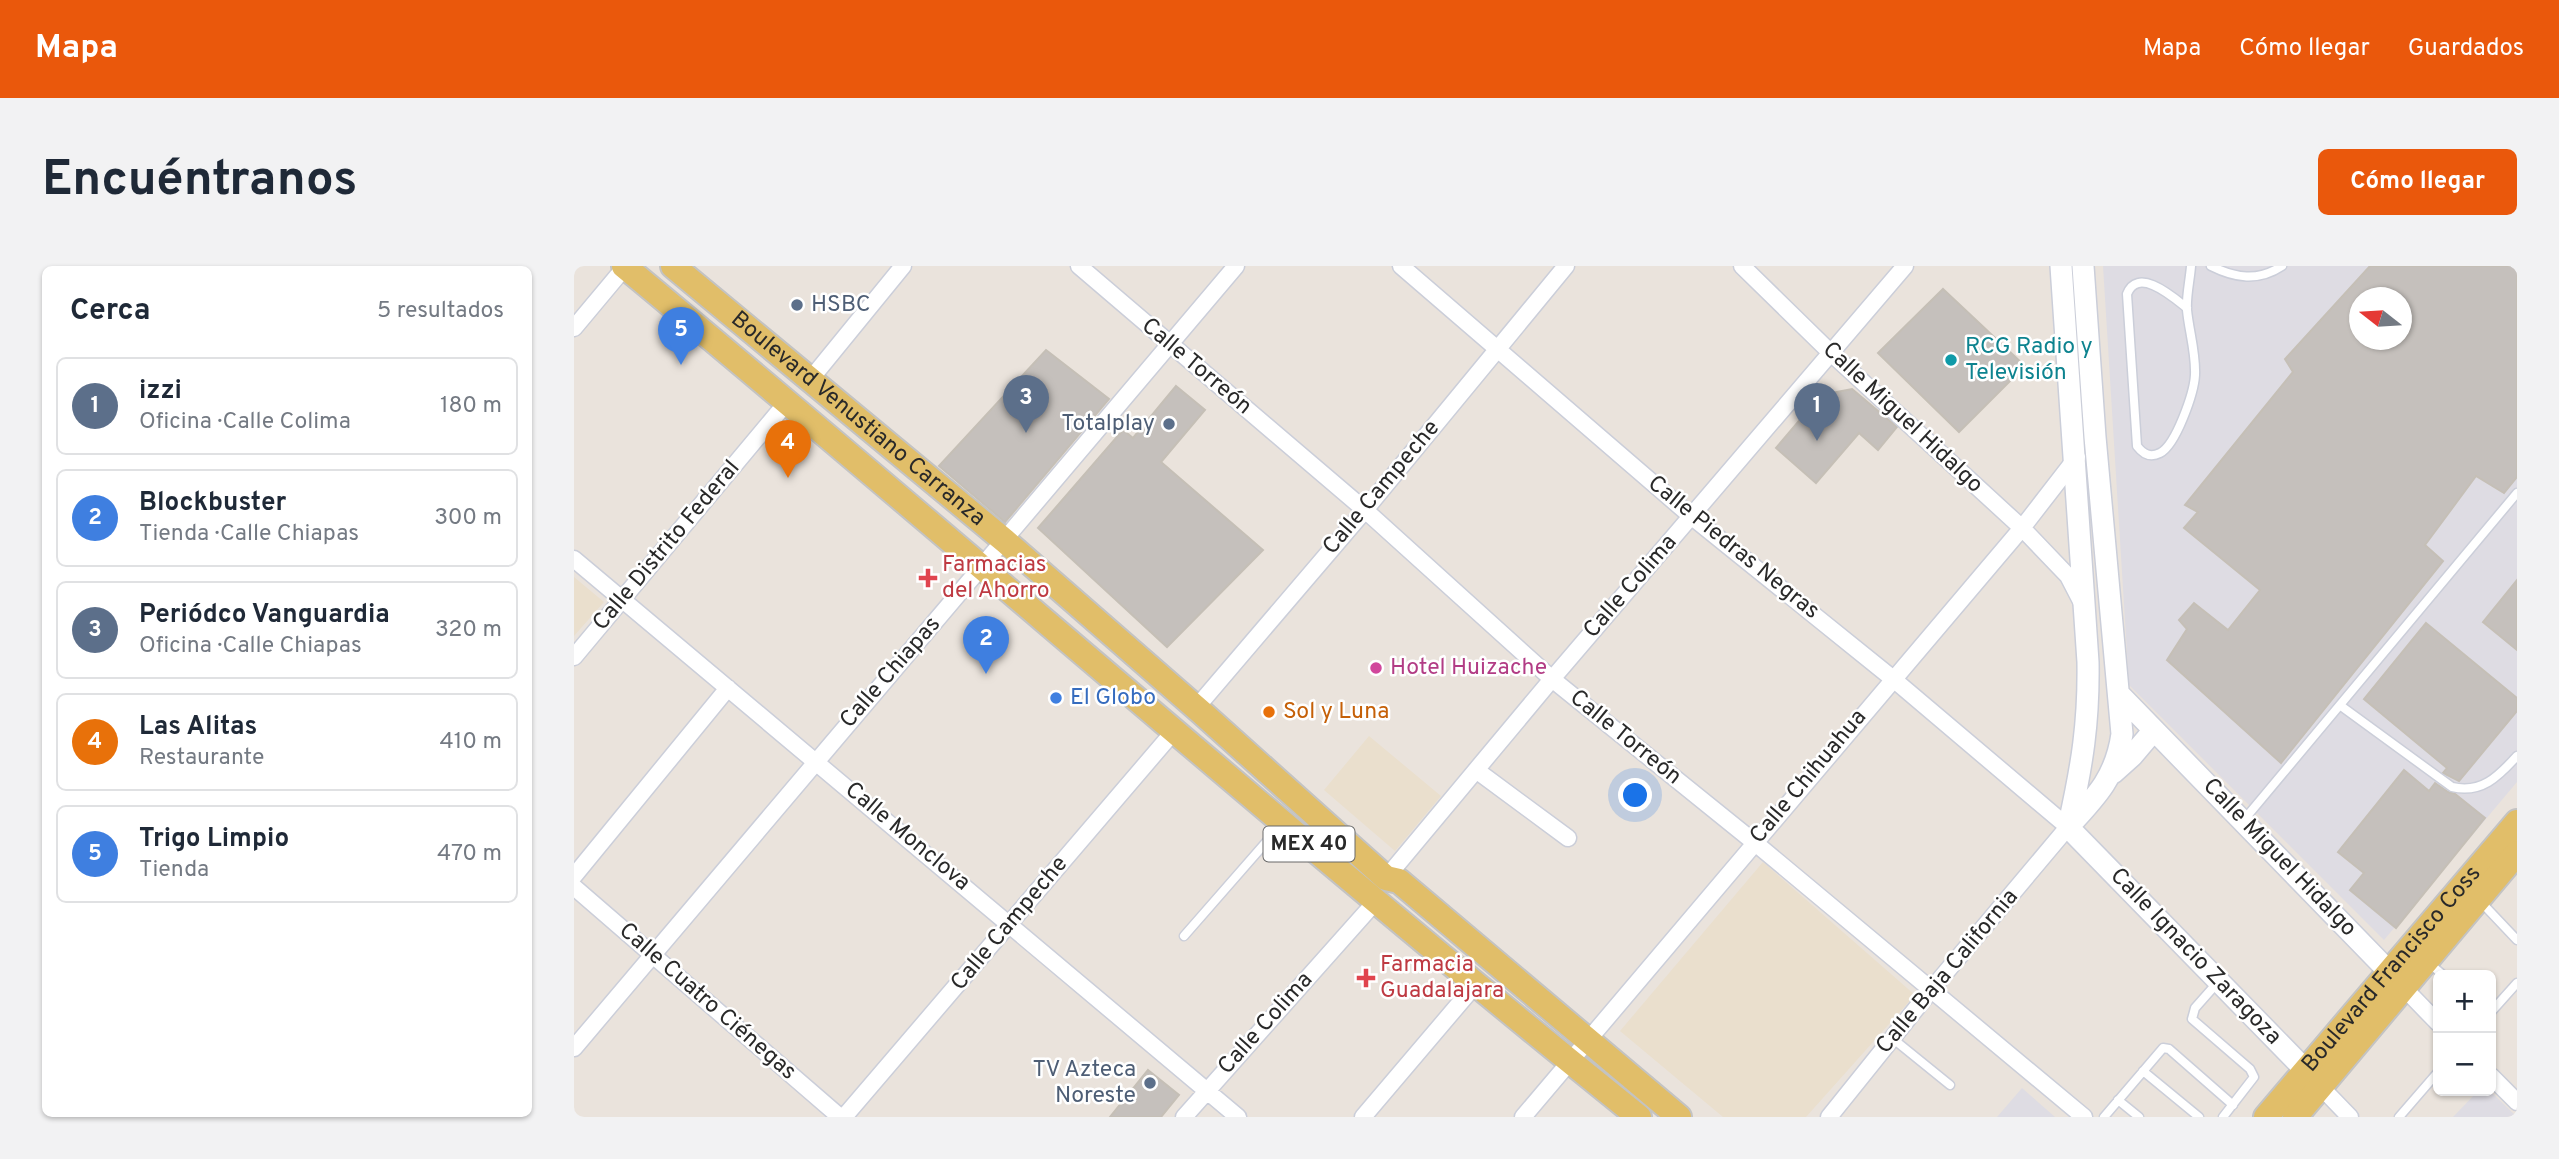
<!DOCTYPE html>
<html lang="es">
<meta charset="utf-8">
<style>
:root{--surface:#fff;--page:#f2f2f3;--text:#1f2937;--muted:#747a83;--line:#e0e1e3;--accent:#ea580c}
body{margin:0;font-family:Overpass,sans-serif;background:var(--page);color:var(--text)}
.controls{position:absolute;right:21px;bottom:21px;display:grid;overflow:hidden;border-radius:10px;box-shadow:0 2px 5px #0004}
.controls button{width:63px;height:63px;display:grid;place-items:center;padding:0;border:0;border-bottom:2px solid var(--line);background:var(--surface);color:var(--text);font:35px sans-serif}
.compass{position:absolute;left:1775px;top:21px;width:63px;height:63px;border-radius:50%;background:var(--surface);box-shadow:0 2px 5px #0004;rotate:287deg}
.you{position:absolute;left:1062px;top:530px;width:24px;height:24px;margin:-18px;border:5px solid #fff;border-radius:50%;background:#1a73e8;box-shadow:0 0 0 10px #1a73e833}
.badge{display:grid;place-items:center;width:46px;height:46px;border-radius:50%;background:var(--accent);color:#fff;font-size:23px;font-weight:700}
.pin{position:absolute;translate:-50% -58px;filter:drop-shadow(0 2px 4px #0008)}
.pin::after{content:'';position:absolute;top:37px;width:24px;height:21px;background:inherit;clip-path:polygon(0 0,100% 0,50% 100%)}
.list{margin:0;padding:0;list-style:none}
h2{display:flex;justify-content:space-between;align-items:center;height:91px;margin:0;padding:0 28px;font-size:30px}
h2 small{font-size:23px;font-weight:400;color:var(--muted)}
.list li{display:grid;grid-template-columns:46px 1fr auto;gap:21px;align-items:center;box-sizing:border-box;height:98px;margin:0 14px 14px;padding:0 14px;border:2px solid var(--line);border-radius:10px}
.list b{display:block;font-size:26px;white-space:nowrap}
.list p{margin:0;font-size:23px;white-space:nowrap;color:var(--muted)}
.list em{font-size:23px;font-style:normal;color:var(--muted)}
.map{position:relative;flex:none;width:1943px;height:851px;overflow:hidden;border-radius:10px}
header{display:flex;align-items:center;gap:42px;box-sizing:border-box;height:98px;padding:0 35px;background:var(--accent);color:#fff}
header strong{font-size:33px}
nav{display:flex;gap:38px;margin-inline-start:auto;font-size:24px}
.intro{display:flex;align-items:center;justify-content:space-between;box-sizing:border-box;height:168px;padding:0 42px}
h1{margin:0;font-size:49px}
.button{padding:18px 32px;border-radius:10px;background:var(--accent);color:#fff;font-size:24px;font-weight:700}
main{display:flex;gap:42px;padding:0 42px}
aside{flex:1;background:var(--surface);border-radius:10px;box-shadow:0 2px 5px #0004}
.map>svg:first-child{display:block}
</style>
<header>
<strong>Mapa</strong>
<nav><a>Mapa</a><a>Cómo llegar</a><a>Guardados</a></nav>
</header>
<div class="intro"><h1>Encuéntranos</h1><a class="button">Cómo llegar</a></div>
<main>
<aside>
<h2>Cerca<small>5 resultados</small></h2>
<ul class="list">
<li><span class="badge" style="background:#5c6f8a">1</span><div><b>izzi</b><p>Oficina · Calle Colima</p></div><em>180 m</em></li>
<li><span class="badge" style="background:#3f7fe0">2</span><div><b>Blockbuster</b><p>Tienda · Calle Chiapas</p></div><em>300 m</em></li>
<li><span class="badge" style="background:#5c6f8a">3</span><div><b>Periódco Vanguardia</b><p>Oficina · Calle Chiapas</p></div><em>320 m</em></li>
<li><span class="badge" style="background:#e8710a">4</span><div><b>Las Alitas</b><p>Restaurante</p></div><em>410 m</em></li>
<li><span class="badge" style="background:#3f7fe0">5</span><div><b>Trigo Limpio</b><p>Tienda</p></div><em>470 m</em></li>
</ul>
</aside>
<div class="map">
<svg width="1943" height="851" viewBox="0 0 1943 851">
<rect width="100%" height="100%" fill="#eae3dc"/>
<path fill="#dedce3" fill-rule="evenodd" d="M1529,0h414v516l-133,158 -255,-255zM1786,32h42v42h-42z
M1448,822l33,29h-58z
M1904,825h12l27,26h-64z"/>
<path fill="#eadfcd" d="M0,311l30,25 -30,34z
M795,470l72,60 -46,55 -71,-61z
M1189,596l152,133 -109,122h-83l-103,-86z"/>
<path fill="#c5c0bc" stroke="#c5bfb6" stroke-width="2" fill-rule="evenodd" d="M1796,0h147v211l-13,16 -28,-17 -51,69 18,16 -162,202 -114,-103 20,-31 -8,-9 15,-17 34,27 32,-40 -76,-62 14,-16 -13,-7 108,-133 -8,-13zM1786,32h42v42h-42z
M1369,23l82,77 -66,66 -81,-79z
M472,84l63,49 -104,123 -66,-56z
M602,120l29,24 -44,52 102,88 -96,97 -129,-119 85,-98 10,8z
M1278,123l45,38 -19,23 -19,-17 -43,50 -40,-35 45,-53z
M1943,314v70l-34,-28z
M1852,357l91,75v13l-58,70 -16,-8 4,-5 -83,-69z
M1830,504l25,21 6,-8 13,9 7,2 30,24 -89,110 -46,-38 14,-17 -26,-21z
M574,804l31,25 -18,22h-51z"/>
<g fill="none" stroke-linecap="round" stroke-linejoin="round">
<defs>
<path id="service" d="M1637,0c24,12 47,16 71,0
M1613,42c-14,-11 -49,-42 -60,-14l10,152c6,8 13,12 23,7 16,-8 34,-60 35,-78 1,-22 -6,-44 -8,-65 -1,-14 3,-30 4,-44
M1767,440l111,81c29,7 46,-10 65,-31
M1669,555l274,-328
M1907,636l36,38
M610,670l97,-111
M1855,697l14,12
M1644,716l-23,26 -3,11 58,50 4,8 -31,40
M1917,746l26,-29
M1318,772l58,47
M1569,805l56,46
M1544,834l21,17
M1530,851l59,-69 6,1 64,56
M1825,851l39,-45"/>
<path id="minor" d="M505,0l286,244 187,169 202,163 330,275
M827,0l290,250 201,162 176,149 -137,163 -102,127
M1168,0l89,87 191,175 46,48 14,27
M0,62l51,-61
M236,114l93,-114
M0,293l664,558
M0,391l213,-255
M622,442l169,-198 201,-244
M902,504l92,68
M0,610l154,-188
M812,612l166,-199 353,-413
M0,621l266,230
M1830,722l34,35
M0,782l662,-782
M1917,810l26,26
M1747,821l29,30
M270,851l331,-387
M610,851l193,-217
M789,851l113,-133
M949,851l499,-589 55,-71"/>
<path id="secondary" d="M1487,0l27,396c1,61 -6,103 -19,162
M1545,428l282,290
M1539,507l19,-17 22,-26
M1494,561c28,-30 48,-50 54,-93l-27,-297 -12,-171
M1494,561l248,254"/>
<g id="primary">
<path d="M50,0c340,281 671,575 1015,851"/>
<path id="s1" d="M99,0l332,275 196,171 185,166 13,3 280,236"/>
<path id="s2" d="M1692,851l251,-295"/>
<path d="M1721,851l222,-264"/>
</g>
</defs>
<use href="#service" stroke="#cbced9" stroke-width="11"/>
<use href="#minor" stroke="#cbced9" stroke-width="19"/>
<use href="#secondary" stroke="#cbced9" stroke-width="24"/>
<use href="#primary" stroke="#c3c3c3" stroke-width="28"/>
<use href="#service" stroke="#fff" stroke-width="8"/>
<use href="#minor" stroke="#fff" stroke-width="16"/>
<use href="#secondary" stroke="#fff" stroke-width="21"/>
<use href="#primary" stroke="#e1be69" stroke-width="24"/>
</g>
<g fill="#5c6f8a" stroke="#fff" stroke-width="2.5">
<circle cx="223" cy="39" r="7"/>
<circle cx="595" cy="158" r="7"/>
<circle cx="576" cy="817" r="7"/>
</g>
<circle fill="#0f9aa8" stroke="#fff" stroke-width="2.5" cx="1377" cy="94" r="7"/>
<g fill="#e0444e" stroke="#fff" stroke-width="2.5">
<path d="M350.5 301.5h7v7h7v7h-7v7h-7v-7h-7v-7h7z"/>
<path d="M788.5 701.5h7v7h7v7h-7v7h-7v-7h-7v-7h7z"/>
</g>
<circle fill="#d1479c" stroke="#fff" stroke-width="2.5" cx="802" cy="402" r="7"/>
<circle fill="#3f7fe0" stroke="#fff" stroke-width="2.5" cx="482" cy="432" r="7"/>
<circle fill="#e8710a" stroke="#fff" stroke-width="2.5" cx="695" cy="446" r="7"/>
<g text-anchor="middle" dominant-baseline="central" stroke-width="5" stroke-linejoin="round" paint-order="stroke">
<rect fill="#fff" stroke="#696969" stroke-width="2" x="689.5" y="560.5" width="91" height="35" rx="5"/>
<g font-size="21" font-weight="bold" fill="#292929">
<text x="735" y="578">MEX 40</text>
</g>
<g font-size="23" fill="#4e5e75" stroke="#fff" text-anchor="end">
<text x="237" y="39" text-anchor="start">HSBC</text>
<text x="581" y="158">Totalplay</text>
<text x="562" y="804">TV Azteca<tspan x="562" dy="26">Noreste</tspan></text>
</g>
<g font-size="23" fill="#0d838f" stroke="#fff" text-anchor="start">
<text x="1391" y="81">RCG Radio y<tspan x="1391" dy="26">Televisión</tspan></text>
</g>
<g font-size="23" fill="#292929" stroke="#fff">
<text transform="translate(622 101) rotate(40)">Calle Torreón</text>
<text transform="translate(1328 152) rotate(43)">Calle Miguel Hidalgo</text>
<text stroke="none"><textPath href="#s1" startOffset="240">Boulevard Venustiano Carranza</textPath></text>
<text transform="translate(808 222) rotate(-50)">Calle Campeche</text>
<text transform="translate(93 280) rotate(-50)">Calle Distrito Federal</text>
<text transform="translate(1159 282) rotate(39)">Calle Piedras Negras</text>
<text transform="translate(1057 321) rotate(-49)">Calle Colima</text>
<text transform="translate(317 407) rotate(-49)">Calle Chiapas</text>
<text transform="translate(1051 472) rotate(39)">Calle Torreón</text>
<text transform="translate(1235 511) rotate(-50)">Calle Chihuahua</text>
<text transform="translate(333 571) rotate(40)">Calle Monclova</text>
<text transform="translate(1705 592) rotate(46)">Calle Miguel Hidalgo</text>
<text transform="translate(436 658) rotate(-50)">Calle Campeche</text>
<text transform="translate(1621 691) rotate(46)">Calle Ignacio Zaragoza</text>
<text stroke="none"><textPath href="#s2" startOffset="194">Boulevard Francisco Coss</textPath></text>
<text transform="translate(1374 706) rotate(-50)">Calle Baja California</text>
<text transform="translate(133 736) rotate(41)">Calle Cuatro Ciénegas</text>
<text transform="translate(692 758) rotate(-48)">Calle Colima</text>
</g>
<g font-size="23" fill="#be3a42" stroke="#fff" text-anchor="start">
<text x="368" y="299">Farmacias<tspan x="368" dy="26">del Ahorro</tspan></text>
<text x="806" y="699">Farmacia<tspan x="806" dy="26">Guadalajara</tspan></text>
</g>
<g font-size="23" fill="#b23c85" stroke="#fff" text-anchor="start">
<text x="816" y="402">Hotel Huizache</text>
</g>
<g font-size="23" fill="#366cbe" stroke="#fff" text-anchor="start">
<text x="496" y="432">El Globo</text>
</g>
<g font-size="23" fill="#c56008" stroke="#fff" text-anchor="start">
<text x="709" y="446">Sol y Luna</text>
</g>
</g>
</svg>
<div class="controls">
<button>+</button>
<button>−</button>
</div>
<svg class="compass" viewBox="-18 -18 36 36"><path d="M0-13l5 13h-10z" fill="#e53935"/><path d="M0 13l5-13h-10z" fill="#747a83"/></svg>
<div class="you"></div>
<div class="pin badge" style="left:1243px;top:175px;background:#5c6f8a">1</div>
<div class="pin badge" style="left:412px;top:408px;background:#3f7fe0">2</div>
<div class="pin badge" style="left:452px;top:167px;background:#5c6f8a">3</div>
<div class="pin badge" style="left:214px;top:212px;background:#e8710a">4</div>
<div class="pin badge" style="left:107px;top:99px;background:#3f7fe0">5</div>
</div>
</main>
